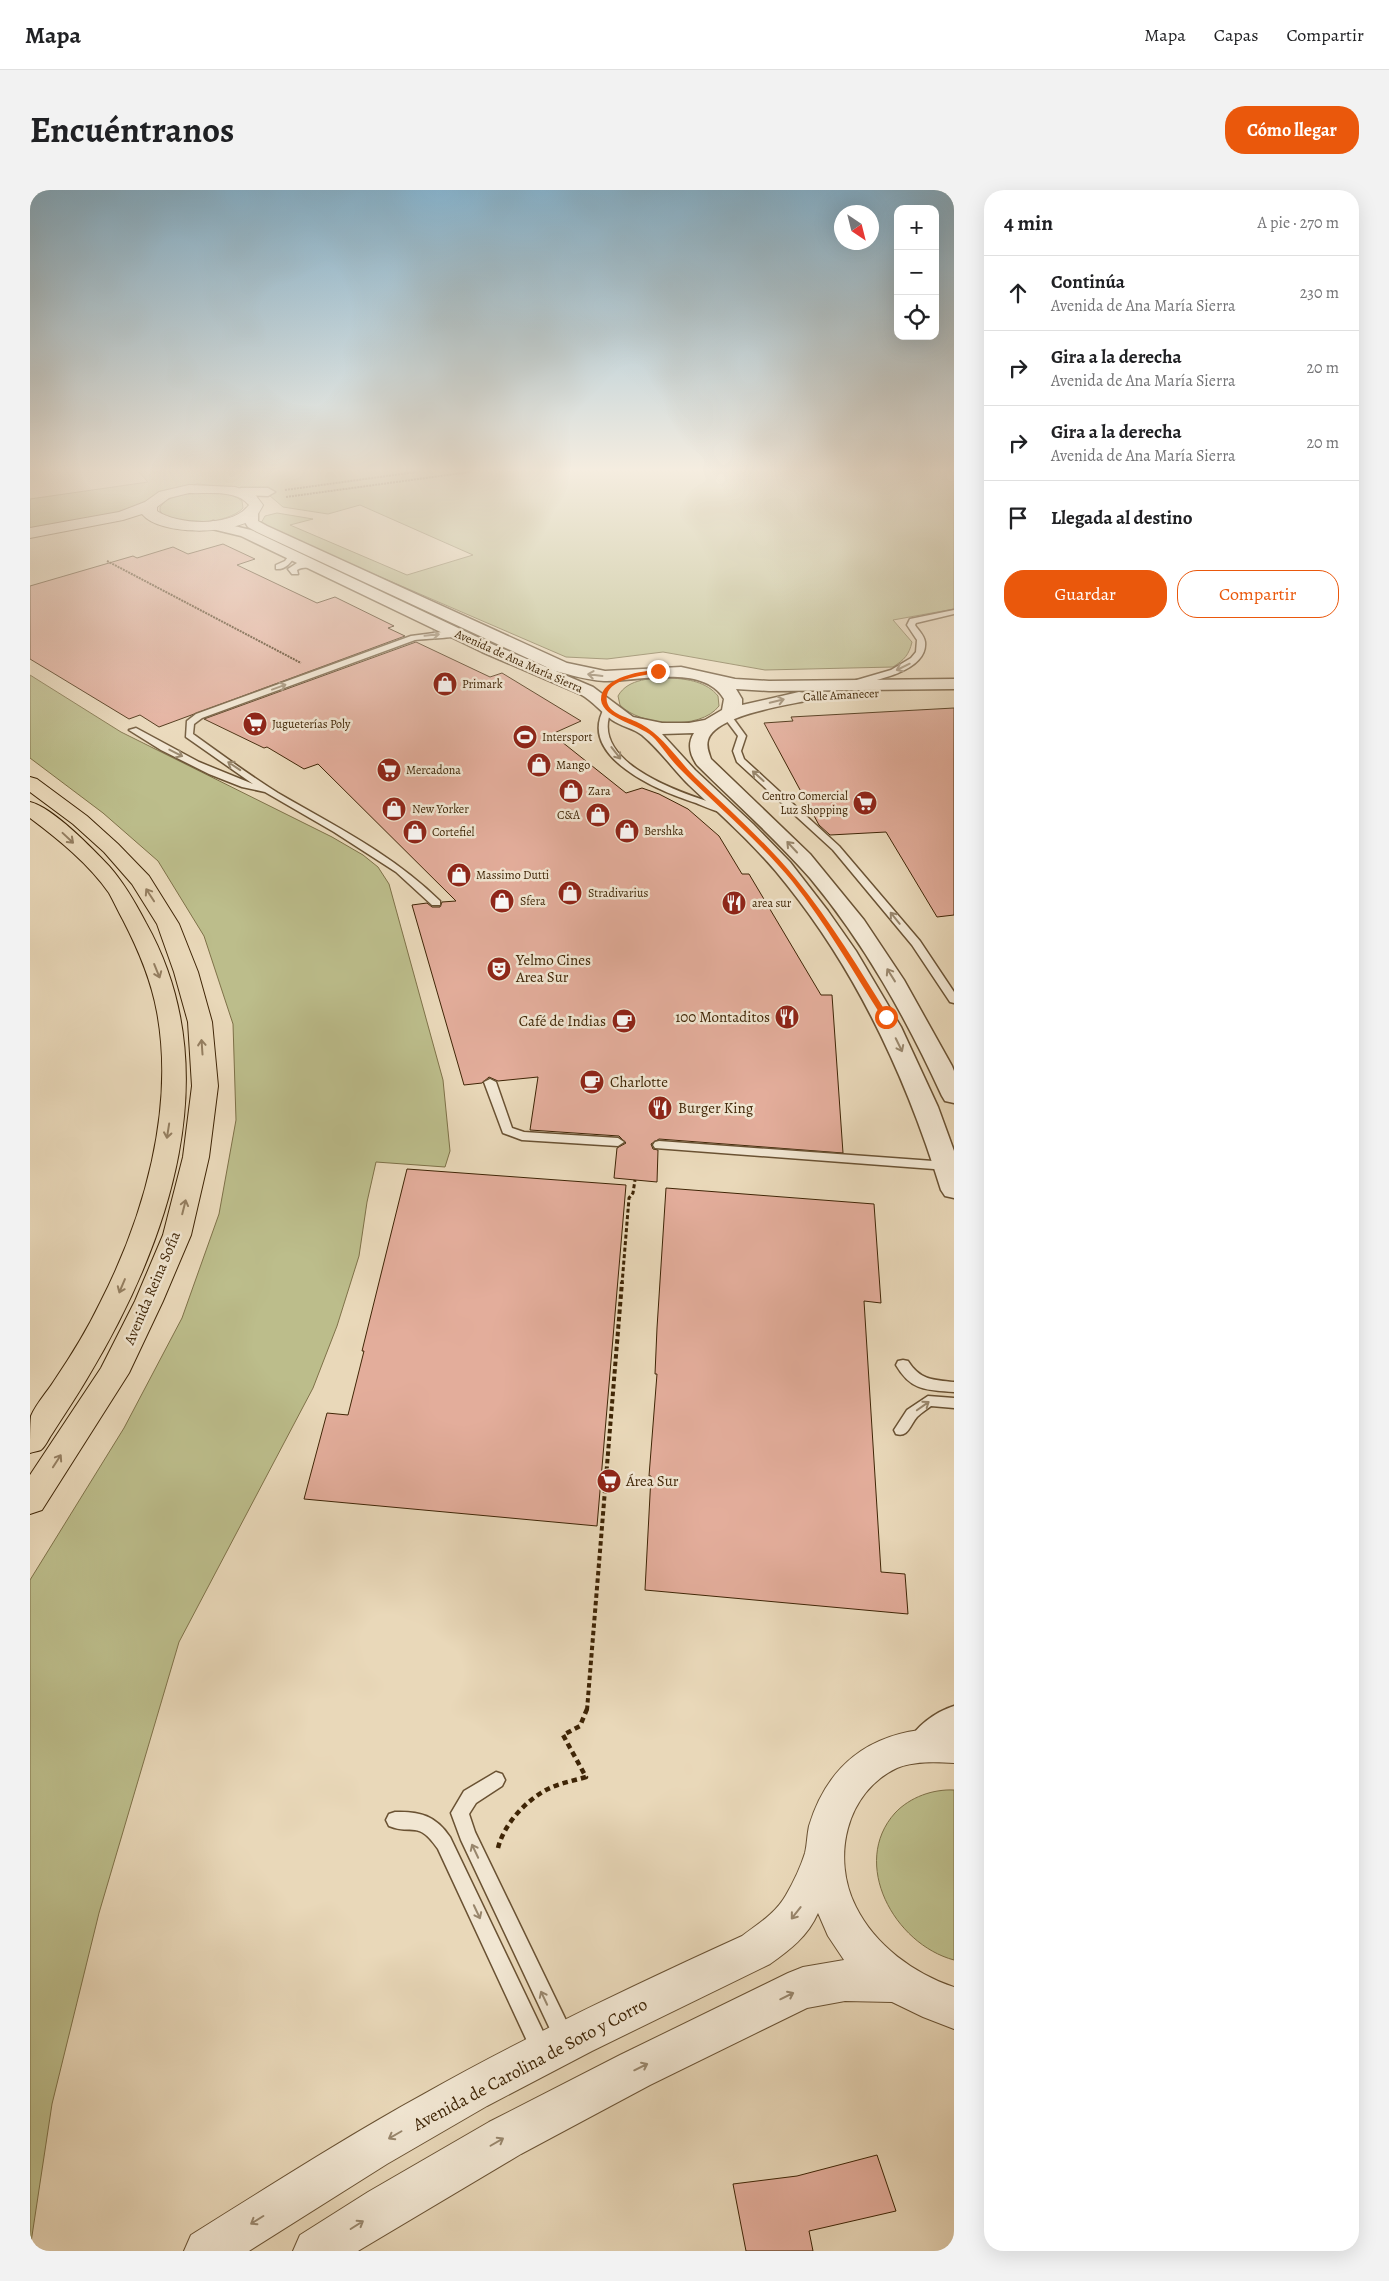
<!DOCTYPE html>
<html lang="es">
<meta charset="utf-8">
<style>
:root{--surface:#fff;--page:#f2f2f2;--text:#202124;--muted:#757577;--line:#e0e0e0;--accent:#ea580c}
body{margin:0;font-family:Alegreya,serif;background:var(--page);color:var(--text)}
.controls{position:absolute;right:15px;top:15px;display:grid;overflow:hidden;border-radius:10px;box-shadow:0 5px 20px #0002}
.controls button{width:45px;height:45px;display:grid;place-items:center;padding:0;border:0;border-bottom:1px solid var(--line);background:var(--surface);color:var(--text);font:25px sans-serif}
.compass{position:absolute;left:804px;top:15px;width:45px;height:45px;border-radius:50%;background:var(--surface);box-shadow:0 5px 20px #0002;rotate:145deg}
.stop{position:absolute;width:15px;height:15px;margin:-11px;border:4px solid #ea580c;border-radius:50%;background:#fff}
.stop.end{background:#ea580c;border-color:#fff;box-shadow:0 1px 5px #0008}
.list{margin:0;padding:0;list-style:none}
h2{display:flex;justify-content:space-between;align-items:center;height:65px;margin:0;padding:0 20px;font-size:21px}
h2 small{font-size:16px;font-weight:400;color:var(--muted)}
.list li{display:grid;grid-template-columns:32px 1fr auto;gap:15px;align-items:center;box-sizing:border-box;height:75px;padding:0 20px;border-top:1px solid var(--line)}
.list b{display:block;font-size:19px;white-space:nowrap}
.list p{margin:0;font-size:16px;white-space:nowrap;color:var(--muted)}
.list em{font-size:16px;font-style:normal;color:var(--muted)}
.actions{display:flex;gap:10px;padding:15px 20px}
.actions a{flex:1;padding:11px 0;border:1px solid var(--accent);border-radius:20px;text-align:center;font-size:18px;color:var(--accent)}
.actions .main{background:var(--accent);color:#fff}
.icon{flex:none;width:28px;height:28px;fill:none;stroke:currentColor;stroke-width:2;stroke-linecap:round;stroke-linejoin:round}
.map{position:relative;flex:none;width:924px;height:2061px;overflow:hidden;border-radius:20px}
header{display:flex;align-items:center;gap:30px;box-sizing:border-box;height:70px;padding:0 25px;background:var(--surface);border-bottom:1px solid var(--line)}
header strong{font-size:24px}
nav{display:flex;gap:28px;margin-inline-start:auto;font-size:18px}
.intro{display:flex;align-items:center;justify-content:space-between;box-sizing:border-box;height:120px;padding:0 30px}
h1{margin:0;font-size:35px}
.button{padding:12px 22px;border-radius:20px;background:var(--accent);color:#fff;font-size:18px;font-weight:700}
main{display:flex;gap:30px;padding:0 30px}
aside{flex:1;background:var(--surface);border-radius:20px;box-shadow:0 5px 20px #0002}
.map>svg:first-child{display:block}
</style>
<header>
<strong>Mapa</strong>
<nav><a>Mapa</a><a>Capas</a><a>Compartir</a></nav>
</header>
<div class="intro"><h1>Encuéntranos</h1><a class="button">Cómo llegar</a></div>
<main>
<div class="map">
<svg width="924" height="2061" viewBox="0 0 924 2061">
<rect width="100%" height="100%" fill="#e9d8b9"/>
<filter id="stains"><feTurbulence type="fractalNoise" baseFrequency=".004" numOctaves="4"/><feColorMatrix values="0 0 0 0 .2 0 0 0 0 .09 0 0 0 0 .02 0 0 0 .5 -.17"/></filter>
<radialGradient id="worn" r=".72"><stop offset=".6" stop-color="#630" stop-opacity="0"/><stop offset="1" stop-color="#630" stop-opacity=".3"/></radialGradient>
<path fill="#bcbd8b" stroke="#7e7148" d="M109,282h815v137l-61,11 19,22c-3,13 -8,18 -19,25l-128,3 -102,-18 -56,7 -41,-2 -306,-132 5,-9 12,-3 36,6 -23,6 117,50 66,-20 -113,-50 -32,9 -45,-7 -20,-17 -66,-6 -33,8 -39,22 -95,17v-32l118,-17z
M168,303c15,0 32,-2 44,8l1,7c-14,16 -70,21 -83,3v-4c8,-12 25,-13 38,-14z
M0,485l91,57 211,105 31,18 15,12 11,17 54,196 7,71 -5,16 -69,-5 -9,40 -8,54 -22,70 -24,62 -134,254 -80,271 -47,191 -22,145v-669l94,-152 58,-110 37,-104 17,-94 -3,-96 -29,-88 -46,-75 -55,-48 -73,-55z
M641,488c17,1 36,4 47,18l1,10c-19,25 -79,20 -99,-1l-2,-9c10,-18 35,-18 53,-18z
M924,1600v170c-60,-16 -104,-97 -59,-147 15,-16 38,-24 59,-23z"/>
<path fill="#e3ad9b" stroke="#3f2506" d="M193,354l32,15 -18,6 80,38 18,-6 59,29 -6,2 17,8 -246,91 -19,-12 -11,4 -99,-60v-73l103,-30 4,2 36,-11 15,7z
M386,452l74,35 12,-4 79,48 -29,13 74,59 16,-5 17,6 29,15 31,27 23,38h7l72,121h11l11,158 -184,-14 -8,5 2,5 5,1 -1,32 -43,-4 3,-30 9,-5 -7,-7 -89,-6 8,-53 -40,4 -9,-4 -7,6 -18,2 -52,-180 15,-2 5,4h8l2,-5 14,-1 -138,-137 -14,5 -37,-22 -3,1 -60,-29z
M924,518v207l-17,2 -51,-85 -56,3 -11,-10 -55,-102 29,-2 -2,-4z
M377,979l219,16 -29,341 -293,-27 23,-86 21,2 16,-64h-2z
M636,998l208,16 7,99 -17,-2 17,271 24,2 3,40 -263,-24 6,-114h-2l8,-102h-2l2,-46z
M847,1965l19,56 -87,20 4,20h-67l-13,-67 64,-8z"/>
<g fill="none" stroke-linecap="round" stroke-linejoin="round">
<defs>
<path id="service" d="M260,364l6,1c-5,7 -10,15 -20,14v-4l9,-4z
M267,373h16l4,2c-6,4 -14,1 -20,5l1,4h-6l-4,-5z
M924,420v4l-38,9 -1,2c3,5 9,10 10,17 3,31 -56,40 -78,44l-4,-2 48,-14 20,-12 5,-6 1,-12 -10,-15 3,-6z
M412,442l19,1 4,2c-3,2 -41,4 -50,5l-213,78 -8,6 -1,10c28,20 56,41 85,59 57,33 114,61 162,108v4h-8l-36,-33 -62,-40 -69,-40 -23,-5 -33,-13 -48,-24 -32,-20 7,-2 63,34 54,22 -67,-47 1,-16 9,-7 215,-78z
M575,517l7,2c-27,56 80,88 117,99v4c-10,2 -23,-5 -33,-9 -35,-11 -121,-46 -91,-96z
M697,523l3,1 16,22 -5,15 3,8 95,87 81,95 34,51v11l-4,-1 -38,-57 -79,-95 -96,-88 -4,-11 5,-15 -15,-20z
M460,889l6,3 16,46 12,4 94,6 6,4 -6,4 -96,-6 -19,-7 -19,-51z
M629,951l288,21 6,4 -6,4 -292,-22 -2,-3 2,-3z
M873,1170l5,1c12,19 25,19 46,21v10c-27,-2 -43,-1 -58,-27l2,-4z
M898,1206l26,2v10l-23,-2c-5,4 -10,7 -14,11 -7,8 -9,21 -21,17l-2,-4 13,-20z
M466,1582l6,2 3,6 -3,6 -26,17 -7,11 6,18 100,207 -3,7 -7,3 -7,-3 -97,-206 -10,-27 13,-22z
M365,1622c25,-1 41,4 55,25l98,205 3,7 -3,7 -7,3 -7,-3 -96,-207c-21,-30 -24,-13 -49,-23l-3,-6 3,-6z"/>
<path id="minor" d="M211,298h27l7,4 -7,4 -32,-1 -2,-3z
M221,318l7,4v9l9,5 300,137 38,8 76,-4 54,12 34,2 185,-2v10l-185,2 -33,-2 6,10v6l57,-13 6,1 3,4 -3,4c-22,5 -90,15 -97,39 -2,7 1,13 3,19l99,95 54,66 40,60 48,86 2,5v32l-9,-2 -3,-5c-36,-78 -77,-152 -132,-218 -35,-40 -76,-76 -113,-113 -7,-10 -10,-21 -3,-32l-32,1 33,36 58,54 37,38 38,49 28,40 45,76 37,80 16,44v47l-9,-2 -4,-6c-34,-110 -82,-215 -154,-305 -29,-37 -64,-68 -98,-100 -16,-16 -29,-35 -47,-50 -9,-7 -20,-8 -30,-15 -11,-8 -19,-19 -32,-26l-98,-42 -241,-116 -33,-8 -2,-3 7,-4 38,9 243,115 99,42 40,30 29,6h27l16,-3 17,-10 2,-11c-21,-36 -87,-17 -120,-18 -17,-1 -33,-6 -49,-10l-298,-139 -9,-5 -5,-8 3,-10z
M924,1516v36l-18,14 -12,5 -12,-5 -6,-11c9,-18 29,-33 48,-39z"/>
<path id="tertiary" d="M159,295l46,2 19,6 9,12c-2,4 -5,10 -9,13 -22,17 -94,18 -112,-4l-19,6 -93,18v-10l89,-16 26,-10 14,-10zM159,303c18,1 47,-4 60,12 -17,23 -71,20 -92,6v-4l12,-9z
M901,1539h23v34c-18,-1 -40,-2 -57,5 -51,24 -66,90 -41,139 19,38 58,67 98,80v42l-31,-12 -31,-15 -47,-1 -38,7 -157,77 -129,69 -163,97h-65l7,-16 68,-43 121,-70 131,-67 168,-82 15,-6 41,-7 -16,-24 -10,-23c-10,23 -28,37 -48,51l-178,87 -105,55 -100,58 -138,87h-65l7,-16c77,-48 153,-97 233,-141 103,-58 210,-109 318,-158 16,-12 34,-23 44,-41 7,-12 15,-29 19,-42 2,-8 2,-18 4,-27 18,-60 60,-93 122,-97z"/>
<path id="primary" d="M0,587l7,2 50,37 31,28 31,32 30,48 19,48 14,50 6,64 -9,71 -18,78 -28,66 -34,72 -87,137 -12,4v-39l71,-107 34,-67 28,-66 20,-78 9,-71 -4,-64 -14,-50 -17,-48 -25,-40 -28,-32 -31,-28 -43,-32z
M0,612c22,5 63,47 79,64 15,17 26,36 37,57 83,148 23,319 -58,454 -11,19 -24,38 -36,57 -3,4 -7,13 -11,16 -3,1 -8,2 -11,3 0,-10 0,-28 1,-37 5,-12 16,-24 23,-35 17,-25 33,-51 46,-78 44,-86 75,-194 57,-291 -6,-33 -19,-63 -34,-92 -5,-9 -9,-18 -14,-27 -20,-29 -51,-54 -79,-75z"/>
</defs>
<use href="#service" stroke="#6a5233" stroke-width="3"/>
<use href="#minor" stroke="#6a5233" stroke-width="3"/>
<use href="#tertiary" stroke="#6a5233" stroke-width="2"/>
<use href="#primary" stroke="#3f2506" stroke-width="2"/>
<path stroke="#3f2506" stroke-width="2" stroke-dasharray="2 1" stroke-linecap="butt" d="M255,300l131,-18
M256,307l184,-25
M77,371l194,102"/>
<path stroke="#3f2506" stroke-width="3" stroke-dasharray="4 2.5" stroke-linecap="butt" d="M592,1094l7,-86 4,-5 2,-13"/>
<path stroke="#3f2506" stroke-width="4" stroke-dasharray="4.5 3" stroke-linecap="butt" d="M557,1520l35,-428"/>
<path stroke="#3f2506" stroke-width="4.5" stroke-dasharray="5.5 4" stroke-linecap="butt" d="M468,1658c6,-24 28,-48 50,-59 12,-6 25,-8 38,-12l-23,-42 17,-9 7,-17"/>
<use href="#service" fill="#f1e6d2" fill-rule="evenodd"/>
<use href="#minor" fill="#f1e6d2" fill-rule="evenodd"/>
<use href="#tertiary" fill="#f1e6d2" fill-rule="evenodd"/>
<use href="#primary" fill="#e9d8b9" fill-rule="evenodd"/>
</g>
<defs><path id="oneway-shaft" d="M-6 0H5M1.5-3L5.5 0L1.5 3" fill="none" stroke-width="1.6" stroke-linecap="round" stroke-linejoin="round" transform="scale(1.25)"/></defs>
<g stroke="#98866c">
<use href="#oneway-shaft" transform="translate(402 445) rotate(-6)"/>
<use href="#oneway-shaft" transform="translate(873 477) rotate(154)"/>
<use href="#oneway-shaft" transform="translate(565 485) rotate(-173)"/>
<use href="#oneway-shaft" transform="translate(249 497) rotate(-20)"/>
<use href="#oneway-shaft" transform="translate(747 511) rotate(-13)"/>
<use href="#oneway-shaft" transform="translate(146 563) rotate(27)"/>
<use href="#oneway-shaft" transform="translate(586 563) rotate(52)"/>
<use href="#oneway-shaft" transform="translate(204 576) rotate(-146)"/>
<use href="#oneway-shaft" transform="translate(728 586) rotate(-138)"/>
<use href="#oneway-shaft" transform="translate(762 657) rotate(-133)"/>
<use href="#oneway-shaft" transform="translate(865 728) rotate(-129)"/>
<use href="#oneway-shaft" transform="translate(861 785) rotate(-122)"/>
<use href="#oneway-shaft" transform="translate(869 855) rotate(64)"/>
<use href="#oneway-shaft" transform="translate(893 1216) rotate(-35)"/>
<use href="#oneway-shaft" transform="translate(445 1661) rotate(-115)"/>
<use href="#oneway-shaft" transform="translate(447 1722) rotate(65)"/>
<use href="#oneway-shaft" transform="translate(766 1723) rotate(128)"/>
<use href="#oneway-shaft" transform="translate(757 1806) rotate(-26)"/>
<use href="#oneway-shaft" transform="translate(514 1808) rotate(-115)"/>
<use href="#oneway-shaft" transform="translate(611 1877) rotate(-26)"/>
<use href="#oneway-shaft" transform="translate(365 1945) rotate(150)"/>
<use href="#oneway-shaft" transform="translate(467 1952) rotate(-30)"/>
<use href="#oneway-shaft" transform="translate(227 2030) rotate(148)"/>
<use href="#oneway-shaft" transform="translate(327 2035) rotate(-32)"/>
</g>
<g stroke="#947e60">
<use href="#oneway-shaft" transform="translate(38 648) rotate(43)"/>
<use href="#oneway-shaft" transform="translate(120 705) rotate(-123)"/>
<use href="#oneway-shaft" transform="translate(127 781) rotate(68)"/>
<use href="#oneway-shaft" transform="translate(172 857) rotate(-94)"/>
<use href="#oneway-shaft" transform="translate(138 941) rotate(99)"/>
<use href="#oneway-shaft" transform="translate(154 1017) rotate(-76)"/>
<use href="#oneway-shaft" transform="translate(92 1096) rotate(113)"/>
<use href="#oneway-shaft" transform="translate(27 1271) rotate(-57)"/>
</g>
<linearGradient id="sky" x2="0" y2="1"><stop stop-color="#87b6d2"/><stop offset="0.49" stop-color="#f5ede0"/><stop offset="1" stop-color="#f5ede0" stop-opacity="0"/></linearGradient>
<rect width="924" height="571" fill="url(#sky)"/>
<path fill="#ea580c" d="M630,480v2c-14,4 -49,5 -53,23 -4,19 23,22 34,29 22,12 36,35 54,53 34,33 71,65 101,102 35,43 64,91 93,138l-1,2 -6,-2c-29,-46 -56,-93 -90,-136 -34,-41 -75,-75 -113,-113 -9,-9 -16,-20 -24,-29 -12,-14 -52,-20 -54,-39 -1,-23 43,-30 59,-30z"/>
<defs>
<symbol id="shop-disc" viewBox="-11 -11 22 22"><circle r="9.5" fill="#8f2418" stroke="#f1e6d2"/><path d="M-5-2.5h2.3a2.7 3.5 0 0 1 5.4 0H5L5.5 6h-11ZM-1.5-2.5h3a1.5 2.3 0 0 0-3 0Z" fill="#fff"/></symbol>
<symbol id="supermarket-disc" viewBox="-11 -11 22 22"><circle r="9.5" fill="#8f2418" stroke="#f1e6d2"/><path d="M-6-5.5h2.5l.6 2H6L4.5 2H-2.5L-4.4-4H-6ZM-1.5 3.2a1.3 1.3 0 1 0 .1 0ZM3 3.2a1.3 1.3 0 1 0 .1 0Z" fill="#fff"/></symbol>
<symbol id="stadium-disc" viewBox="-11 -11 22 22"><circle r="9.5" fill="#8f2418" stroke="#f1e6d2"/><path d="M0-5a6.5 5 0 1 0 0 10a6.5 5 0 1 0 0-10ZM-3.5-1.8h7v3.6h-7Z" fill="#fff"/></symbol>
<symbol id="restaurant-disc" viewBox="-11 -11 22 22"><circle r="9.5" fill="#8f2418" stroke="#f1e6d2"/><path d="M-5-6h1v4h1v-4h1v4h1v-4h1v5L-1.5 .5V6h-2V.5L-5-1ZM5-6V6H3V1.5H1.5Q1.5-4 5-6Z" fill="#fff"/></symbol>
<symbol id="theatre-disc" viewBox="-11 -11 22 22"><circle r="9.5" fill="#8f2418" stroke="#f1e6d2"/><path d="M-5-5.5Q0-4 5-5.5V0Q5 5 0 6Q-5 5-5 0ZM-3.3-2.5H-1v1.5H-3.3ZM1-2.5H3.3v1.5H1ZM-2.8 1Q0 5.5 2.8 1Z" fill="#fff"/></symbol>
<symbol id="cafe-disc" viewBox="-11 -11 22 22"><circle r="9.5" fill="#8f2418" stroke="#f1e6d2"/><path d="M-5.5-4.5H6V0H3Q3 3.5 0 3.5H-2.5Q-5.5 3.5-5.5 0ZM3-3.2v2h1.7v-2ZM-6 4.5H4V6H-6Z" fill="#fff"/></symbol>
</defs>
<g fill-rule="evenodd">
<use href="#shop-disc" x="401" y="480" width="28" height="28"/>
<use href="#supermarket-disc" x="211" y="520" width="28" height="28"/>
<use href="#stadium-disc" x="481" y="533" width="28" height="28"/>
<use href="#shop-disc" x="495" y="561" width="28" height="28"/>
<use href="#supermarket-disc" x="345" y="566" width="28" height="28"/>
<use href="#shop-disc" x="527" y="587" width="28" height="28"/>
<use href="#supermarket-disc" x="821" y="599" width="28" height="28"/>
<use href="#shop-disc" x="350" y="605" width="28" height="28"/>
<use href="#shop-disc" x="554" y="611" width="28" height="28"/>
<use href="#shop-disc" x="583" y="627" width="28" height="28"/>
<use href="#shop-disc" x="371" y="628" width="28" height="28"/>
<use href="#shop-disc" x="415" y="671" width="28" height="28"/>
<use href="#shop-disc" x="526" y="689" width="28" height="28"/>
<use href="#shop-disc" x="458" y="697" width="28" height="28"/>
<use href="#restaurant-disc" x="690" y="699" width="28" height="28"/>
<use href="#theatre-disc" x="455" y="765" width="28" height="28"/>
<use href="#restaurant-disc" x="743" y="813" width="28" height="28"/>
<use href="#cafe-disc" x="580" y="817" width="28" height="28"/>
<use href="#cafe-disc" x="548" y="878" width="28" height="28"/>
<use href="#restaurant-disc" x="616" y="904" width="28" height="28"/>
<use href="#supermarket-disc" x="565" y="1277" width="28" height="28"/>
</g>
<g text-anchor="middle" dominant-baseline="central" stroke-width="5" stroke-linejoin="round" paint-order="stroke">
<g font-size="12" fill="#3f2506" stroke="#f1e6d2">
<text transform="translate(489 471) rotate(24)">Avenida de Ana María Sierra</text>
<text transform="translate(811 505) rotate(-3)">Calle Amanecer</text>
</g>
<g font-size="12" fill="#3f2506" stroke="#f1e6d2" text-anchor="start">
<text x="432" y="494">Primark</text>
<text x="242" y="534">Jugueterías Poly</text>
<text x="512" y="547">Intersport</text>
<text x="526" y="575">Mango</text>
<text x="376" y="580">Mercadona</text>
<text x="558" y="601">Zara</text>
<text x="818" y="606" text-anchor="end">Centro Comercial<tspan x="818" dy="14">Luz Shopping</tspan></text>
<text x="382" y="619">New Yorker</text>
<text x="550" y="625" text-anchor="end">C&amp;A</text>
<text x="614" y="641">Bershka</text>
<text x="402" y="642">Cortefiel</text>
<text x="446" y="685">Massimo Dutti</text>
<text x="558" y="703">Stradivarius</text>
<text x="490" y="711">Sfera</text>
<text x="722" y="713">area sur</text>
</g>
<g font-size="15" fill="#3f2506" stroke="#f1e6d2" text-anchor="start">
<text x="486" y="770">Yelmo Cines<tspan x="486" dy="17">Area Sur</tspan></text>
<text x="740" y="827" text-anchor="end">100 Montaditos</text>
<text x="576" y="831" text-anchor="end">Café de Indias</text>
<text x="580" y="892">Charlotte</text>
<text x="648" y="918">Burger King</text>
<text x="596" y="1291">Área Sur</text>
</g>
<g font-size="15" fill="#3f2506" stroke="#f1e6d2">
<text transform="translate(122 1098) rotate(-67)">Avenida Reina Sofía</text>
</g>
<g font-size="18" fill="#3f2506" stroke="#f1e6d2">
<text transform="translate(500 1874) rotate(-28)">Avenida de Carolina de Soto y Corro</text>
</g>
</g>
<rect width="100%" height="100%" filter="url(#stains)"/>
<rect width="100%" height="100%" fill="url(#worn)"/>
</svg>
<div class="controls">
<button>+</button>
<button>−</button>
<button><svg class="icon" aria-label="locate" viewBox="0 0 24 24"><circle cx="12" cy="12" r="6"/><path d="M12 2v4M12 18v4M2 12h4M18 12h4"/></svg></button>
</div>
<svg class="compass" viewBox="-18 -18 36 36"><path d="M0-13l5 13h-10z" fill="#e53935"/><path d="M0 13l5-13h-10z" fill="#757577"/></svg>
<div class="stop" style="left:856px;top:827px"></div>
<div class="stop end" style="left:628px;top:481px"></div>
</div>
<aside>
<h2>4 min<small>A pie · 270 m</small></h2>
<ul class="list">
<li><svg class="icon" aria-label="ahead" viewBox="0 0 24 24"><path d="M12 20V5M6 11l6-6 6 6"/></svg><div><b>Continúa</b><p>Avenida de Ana María Sierra</p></div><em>230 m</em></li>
<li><svg class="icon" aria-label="right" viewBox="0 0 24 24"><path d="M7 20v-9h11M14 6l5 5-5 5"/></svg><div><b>Gira a la derecha</b><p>Avenida de Ana María Sierra</p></div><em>20 m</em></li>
<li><svg class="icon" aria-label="right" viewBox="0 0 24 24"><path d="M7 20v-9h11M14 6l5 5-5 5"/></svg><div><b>Gira a la derecha</b><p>Avenida de Ana María Sierra</p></div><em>20 m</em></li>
<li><svg class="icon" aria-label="arrive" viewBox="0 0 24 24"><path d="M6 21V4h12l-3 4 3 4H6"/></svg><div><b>Llegada al destino</b></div></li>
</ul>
<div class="actions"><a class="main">Guardar</a><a>Compartir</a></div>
</aside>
</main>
